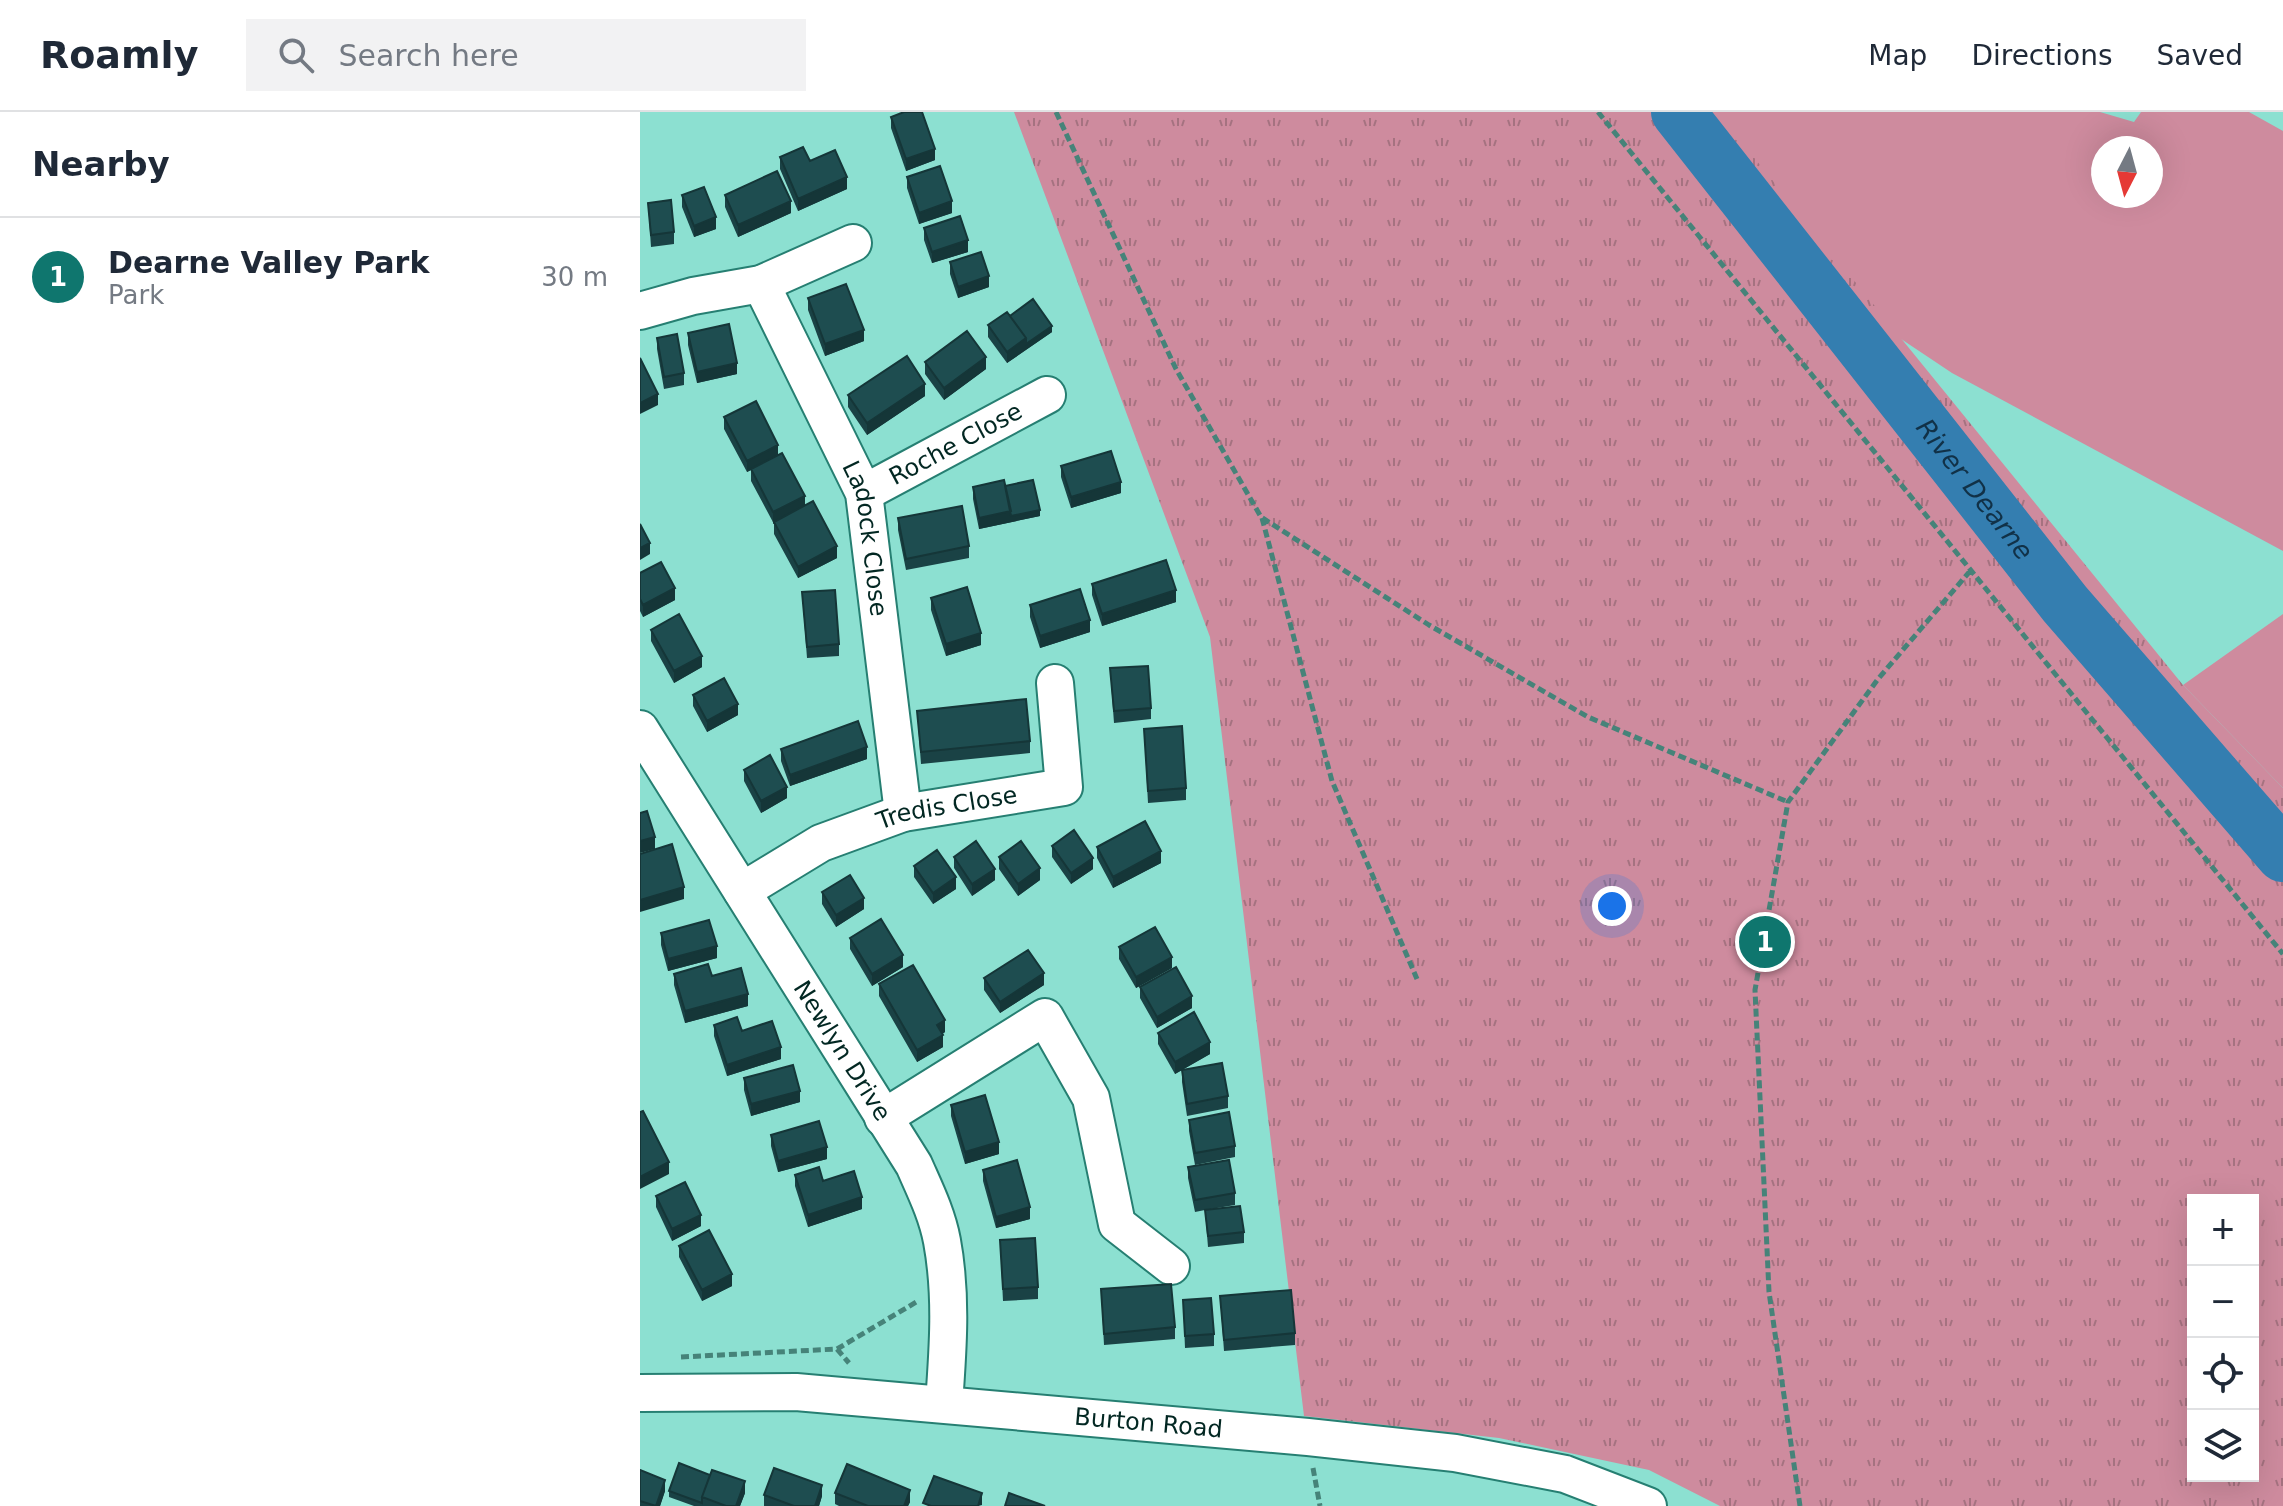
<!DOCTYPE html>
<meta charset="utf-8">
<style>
:root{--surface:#fff;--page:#f2f2f3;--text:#1f2937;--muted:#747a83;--line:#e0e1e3;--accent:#0f766e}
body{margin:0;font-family:"DejaVu Sans",sans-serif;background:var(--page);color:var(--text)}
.controls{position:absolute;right:24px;bottom:24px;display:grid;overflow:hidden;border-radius:0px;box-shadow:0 8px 32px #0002}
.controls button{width:72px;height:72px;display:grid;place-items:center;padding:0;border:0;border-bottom:2px solid var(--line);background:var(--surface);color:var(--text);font:40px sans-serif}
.compass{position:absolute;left:1451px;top:24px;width:72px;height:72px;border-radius:50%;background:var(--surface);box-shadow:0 8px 32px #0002;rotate:186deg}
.you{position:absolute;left:972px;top:794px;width:28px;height:28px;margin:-20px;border:6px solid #fff;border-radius:50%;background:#1a73e8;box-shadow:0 0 0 12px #1a73e833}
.badge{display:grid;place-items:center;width:52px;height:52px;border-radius:50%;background:var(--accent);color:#fff;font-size:26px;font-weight:700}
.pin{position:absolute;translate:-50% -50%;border:4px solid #fff;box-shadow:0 2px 8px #0006}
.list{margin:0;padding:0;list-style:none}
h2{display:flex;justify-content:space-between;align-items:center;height:104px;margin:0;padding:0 32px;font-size:34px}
h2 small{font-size:26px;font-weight:400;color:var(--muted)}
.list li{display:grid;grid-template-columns:52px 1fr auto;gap:24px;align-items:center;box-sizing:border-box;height:120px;padding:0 32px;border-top:2px solid var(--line)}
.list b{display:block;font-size:30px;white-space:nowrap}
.list p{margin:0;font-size:26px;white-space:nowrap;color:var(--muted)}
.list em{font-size:26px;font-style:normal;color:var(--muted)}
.icon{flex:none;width:44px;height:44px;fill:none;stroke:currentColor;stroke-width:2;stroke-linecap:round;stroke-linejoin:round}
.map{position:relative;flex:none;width:1643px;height:1394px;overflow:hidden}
header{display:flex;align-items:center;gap:48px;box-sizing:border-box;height:112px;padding:0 40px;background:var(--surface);border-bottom:2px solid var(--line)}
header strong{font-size:38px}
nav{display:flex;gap:44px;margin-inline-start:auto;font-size:28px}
.search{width:560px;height:72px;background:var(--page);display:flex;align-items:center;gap:20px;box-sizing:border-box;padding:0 28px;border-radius:0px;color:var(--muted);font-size:30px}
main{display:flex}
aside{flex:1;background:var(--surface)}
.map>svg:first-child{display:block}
</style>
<header>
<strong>Roamly</strong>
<div class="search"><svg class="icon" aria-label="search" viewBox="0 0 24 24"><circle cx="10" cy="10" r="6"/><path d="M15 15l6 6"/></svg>Search here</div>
<nav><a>Map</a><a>Directions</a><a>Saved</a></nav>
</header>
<main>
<aside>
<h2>Nearby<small></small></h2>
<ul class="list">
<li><span class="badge">1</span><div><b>Dearne Valley Park</b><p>Park</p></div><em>30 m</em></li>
</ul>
</aside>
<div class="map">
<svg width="1643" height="1394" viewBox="0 0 1643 1394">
<defs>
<pattern id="park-tufts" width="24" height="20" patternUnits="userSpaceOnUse" patternTransform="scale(2)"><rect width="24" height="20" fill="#ce8b9e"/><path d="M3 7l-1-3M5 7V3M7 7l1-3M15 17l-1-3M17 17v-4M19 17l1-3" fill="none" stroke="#a57280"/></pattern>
</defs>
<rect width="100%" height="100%" fill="#8ce0d1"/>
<path fill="#ce8b9e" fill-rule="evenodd" d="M1050,0h410l34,10 7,-10h108l34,19v420l-331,-178 -301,-201zM1463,36h48v48h-48z
M1643,502v174l-100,-103z"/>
<path fill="url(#park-tufts)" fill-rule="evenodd" d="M374,0h703l466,573 100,103v718h-563l-71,-36 -150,-32 -195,-22 -94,-779zM1553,1088h60v276h-60z"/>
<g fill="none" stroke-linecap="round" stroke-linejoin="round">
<path stroke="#347eb0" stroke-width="54" id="s1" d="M1038,0l387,492 218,251"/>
<defs>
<g id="minor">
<path id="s2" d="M121,172l103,209 39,320"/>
<path d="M0,199l53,-15 68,-12 92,-41"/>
<path id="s3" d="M224,381l183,-98"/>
<path id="s4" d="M0,617l274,436c11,25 23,49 28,76 10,54 6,108 2,163"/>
<path id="s5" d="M102,779l79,-48 82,-30 161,-26 -9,-104"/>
<path d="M243,1006l162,-101 46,81 26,126 54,42"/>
<path id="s6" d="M0,1281l156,-1 512,45 147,16 110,21 83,32"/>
</g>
</defs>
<use href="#minor" stroke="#267f72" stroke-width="40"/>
<path stroke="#468379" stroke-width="5" stroke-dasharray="8 4" stroke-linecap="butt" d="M416,0l120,257 85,148 168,108 159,92 200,85
M958,0l685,842
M622,406l70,263 85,198
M197,1237l12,14
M41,1245l156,-8 81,-48
M673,1356l7,38
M1160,1394l-31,-214 -14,-302 33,-188 90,-123 93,-109"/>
<use href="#minor" stroke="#fff" stroke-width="36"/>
</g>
<path fill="#1a4245" d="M251,5l44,43 -29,11 -15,-43z
M140,45l30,4 37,28 -49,22 -18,-42z
M267,65l45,36 -33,11 -12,-36z
M42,83l34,34 -22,8 -12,-30z
M85,83l66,18 -53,24 -13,-30z
M8,91l26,29v12l-23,3z
M284,116l44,24 -36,11 -8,-23z
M310,150l39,25 -31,11 -8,-24z
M168,186l56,43 -39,15 -17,-46z
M370,204l42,16 -45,31 -19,-26v-12z
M48,221l49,41 -40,9 -9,-38z
M17,226l27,35v12l-20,4 -7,-40z
M285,250l61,7 -42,31 -19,-26z
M208,283l77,1 -58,39 -19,-28z
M84,305l54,38 27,50 32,53 -39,20 -24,-44v-10l-23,-43v-11l-4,2 -23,-43z
M421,354l60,27 -50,15 -10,-31z
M365,374l35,30 -61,13 -6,-30v-12z
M258,406l71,28v12l-63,12 -8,-40z
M0,461l35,27 -32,17 -3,-6z
M452,472l84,18 -74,24 -10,-31z
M162,480l37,52v12l-32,2z
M291,486l50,47 -35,11 -15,-46z
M390,493l60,27 -50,16 -10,-31z
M11,518l51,37 -28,16 -23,-42z
M470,556l41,40v11l-37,4z
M53,583l45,20 -31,17 -14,-26z
M277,599l113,30v12l-109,11z
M504,617l42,59v12l-38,3z
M141,637l86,10 -77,27 -9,-25z
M104,658l43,28 -26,15 -17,-32z
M412,734l41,23 -22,15 -19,-27z
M457,735l64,16 -48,25 -16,-30z
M314,745l41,23 -23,16 -18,-28z
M359,745l41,23 -22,16 -19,-27z
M274,754l42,23 -23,15 -19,-27z
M182,780l42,17 -28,18 -14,-23z
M21,821l56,25 -49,13 -7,-26z
M210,826l53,29 -31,19 -22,-37z
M479,835l53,21 -36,20 -17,-29z
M34,862l38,2 36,30 -63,17 -11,-38z
M344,866l60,7 -44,28 -16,-23z
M239,872l66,48 -3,2 1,13 -26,15 -38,-66z
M500,875l52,21 -35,20 -17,-30z
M74,913l28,6 39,28 -54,17 -13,-40z
M518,921l52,21 -35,20 -17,-30z
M542,958l46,26v12l-41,8 -5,-34z
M104,966l56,24 -49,14 -7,-26z
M311,993l48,49 -34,10 -14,-48z
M549,1008l46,26v11l-40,8 -6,-34z
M131,1023l56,24 -49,13 -7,-26z
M548,1055l47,26v12l-24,4 33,23v11l-36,4 -3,-37 -10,2 -7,-34z
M343,1058l47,49 -34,9 -13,-47z
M155,1063l28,6 39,28 -54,18 -13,-41z
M16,1084l45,30 -29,15 -16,-34z
M360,1128l38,47v12l-35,2z
M39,1134l53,40 -30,15 -23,-44z
M461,1177l74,38v12l-71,6z
M580,1184l75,37v12l-71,6z
M543,1188l31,34v12l-29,2z
M0,1358l25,21 -5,15h-20z
M29,1379l76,2 -5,13h-46l-25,-9z
M195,1381l75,9 -2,4h-69l-4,-2z
M124,1383l58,1 -3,10h-55z"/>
<path fill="#153638" d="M295,37v11l-29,11v-12z
M207,65v12l-49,22v-12z
M151,89v12l-53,24v-12z
M312,89v12l-33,11v-11z
M76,105v12l-22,8v-11z
M328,128v12l-36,11v-11z
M349,164v11l-31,11v-11z
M412,214v6l-45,31v-11l19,-14z
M224,218v11l-39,15v-12z
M346,245v12l-42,31v-12z
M97,251v11l-40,9v-11z
M285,272v12l-58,39v-12z
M18,282v11l-18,9v-11z
M138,333v11l-31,16v-11z
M481,370v11l-50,15v-11z
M165,384v12l-32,16v-12z
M400,398v6l-61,13v-11l32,-7z
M10,431v11l-10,6v-12z
M197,434v12l-39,20v-11z
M35,476v12l-32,17v-12z
M536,478v12l-74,24v-12z
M450,508v12l-50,16v-12z
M341,521v12l-35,11v-12z
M62,544v11l-28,16v-12z
M98,592v11l-31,17v-11z
M227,635v12l-77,27v-11z
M147,675v11l-26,15v-12z
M15,725v12l-15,4v-12z
M521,739v12l-48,25v-11z
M453,746v11l-22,15v-11z
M400,756v12l-22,16v-12z
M355,757v11l-23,16v-12z
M316,765v12l-23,15v-11z
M44,775v12l-44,13v-12z
M224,786v11l-28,18v-12z
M77,834v12l-49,13v-12z
M263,843v12l-31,19v-12z
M532,845v11l-36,20v-11z
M404,861v12l-44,28v-11z
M108,882v12l-63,17v-12z
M552,884v12l-35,20v-11z
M305,908v12l-8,5v-12z
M303,923v12l-26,15v-12z
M570,930v12l-35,20v-12z
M141,935v12l-54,17v-11z
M160,979v11l-49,14v-12z
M359,1030v12l-34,10v-12z
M187,1035v12l-49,13v-11z
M29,1050v12l-29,15v-12z
M222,1085v12l-54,18v-12z
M390,1095v12l-34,9v-11z
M61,1103v11l-29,15v-12z
M92,1162v12l-30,15v-11z
M25,1368v11l-5,15h-4z
M105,1369v12l-5,13h-4z
M182,1373v11l-3,10h-4z
M270,1378v12l-2,4h-4z
M342,1381v12l-4,1z"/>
<path fill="#1e4d50" stroke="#153638" stroke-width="2" d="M264,0h18l13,37 -29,10 -15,-42z
M163,35l7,14 25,-11 12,27 -49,22 -18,-42z
M300,54l12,35 -33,12 -12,-36z
M137,59l14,30 -53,24 -13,-30z
M64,75l12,30 -22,9 -12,-31z
M31,88l3,32 -23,3 -3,-32z
M320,104l8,24 -36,12 -8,-24z
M341,140l8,24 -31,11 -8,-25z
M206,172l18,46 -39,14 -17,-46z
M393,187l19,27 -26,18v-6l-16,-22z
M367,200l19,26 -19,14 -19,-27z
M89,212l8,39 -40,9 -9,-39z
M327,219l19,26 -42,31 -19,-26z
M37,222l7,39 -20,4 -7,-39z
M267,244l18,28 -58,39 -19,-28z
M0,246l18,36 -18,9z
M116,289l22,44 -31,16 -23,-44z
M471,339l10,31 -50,15 -10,-31z
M142,341l23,43 -32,16 -22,-43z
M364,368l7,31 -32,7 -6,-31z
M393,368l7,30 -29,6 -6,-30z
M173,389l24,45 -39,21 -24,-45z
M322,394l7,40 -63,13 -8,-41z
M0,412l10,19 -10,5z
M526,448l10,30 -74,24 -10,-30z
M21,450l14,26 -32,17 -3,-6v-26z
M327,475l14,46 -35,11 -15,-46z
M440,477l10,31 -50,16 -10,-31z
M195,478l4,54 -32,3 -5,-55z
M39,502l23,42 -28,15 -23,-41z
M508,554l3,42 -37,3 -4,-43z
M84,566l14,26 -31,17 -14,-26z
M386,587l4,42 -109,11 -4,-41z
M218,609l9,26 -77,28 -9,-26z
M542,614l4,62 -38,3 -4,-62z
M130,643l17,32 -26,14 -17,-31z
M7,699l8,26 -15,4v-28z
M505,709l16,30 -48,26 -16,-30z
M434,718l19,28 -22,15 -19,-27z
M336,729l19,28 -23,15 -18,-27z
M381,729l19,27 -22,16 -19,-27z
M32,732l12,43 -44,13v-46z
M297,738l19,27 -23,16 -19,-27z
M210,763l14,23 -28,17 -14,-23z
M241,807l22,36 -31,19 -22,-36z
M69,808l8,26 -49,13 -7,-26z
M515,815l17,30 -36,20 -17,-30z
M388,838l16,23 -44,29 -16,-24z
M68,852l4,12 29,-8 7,26 -63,17 -11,-37z
M273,853l32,55 -8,5 6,10 -26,15 -38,-66z
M536,855l16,29 -35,21 -17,-30z
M554,900l16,30 -35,20 -17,-29z
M97,905l5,14 30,-10 9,26 -54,18 -13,-40z
M582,951l6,33 -41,8 -5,-34z
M153,953l7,26 -49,13 -7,-26z
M345,983l14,47 -34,10 -14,-47z
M3,999l26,51 -29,15v-65z
M589,1000l6,34 -40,7 -6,-33z
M179,1009l8,26 -49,14 -7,-26z
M377,1048l13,47 -34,10 -13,-47z
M589,1048l6,33 -40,7 -7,-33z
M179,1055l4,14 31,-10 8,26 -54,18 -13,-40z
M45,1070l16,33 -29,14 -16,-33z
M600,1094l4,26 -36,4 -3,-26z
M69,1118l23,44 -30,16 -23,-44z
M395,1126l3,49 -35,2 -3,-49z
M531,1172l4,43 -71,7 -3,-45z
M651,1178l4,43 -71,7 -4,-44z
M571,1186l3,36 -29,2 -2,-36z
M39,1351l31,12 -8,22v6l-33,-12z
M207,1352l63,26 -6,16h-36l-33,-13z
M134,1356l48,17 -7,21h-21l-30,-11z
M0,1358l25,10 -9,26 -16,-5z
M72,1358l33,11 -9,25h-10l-24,-9z
M294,1364l48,17 -4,13h-47l-8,-3z
M369,1381l36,13h-40z"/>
<g text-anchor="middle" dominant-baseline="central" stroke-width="8" stroke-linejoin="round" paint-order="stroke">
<g font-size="24" fill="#022722" stroke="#d0f8f0">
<text stroke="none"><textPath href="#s3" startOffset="104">Roche Close</textPath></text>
<text stroke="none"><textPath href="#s2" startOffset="278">Ladock Close</textPath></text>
<text stroke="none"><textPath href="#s5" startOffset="224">Tredis Close</textPath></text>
<text stroke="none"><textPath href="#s4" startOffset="380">Newlyn Drive</textPath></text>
<text stroke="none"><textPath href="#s6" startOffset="510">Burton Road</textPath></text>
</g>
<g font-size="26" font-style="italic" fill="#113147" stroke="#d0f8f0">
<text stroke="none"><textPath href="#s1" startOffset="480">River Dearne</textPath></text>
</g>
</g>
</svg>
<div class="controls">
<button>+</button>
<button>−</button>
<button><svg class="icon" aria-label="locate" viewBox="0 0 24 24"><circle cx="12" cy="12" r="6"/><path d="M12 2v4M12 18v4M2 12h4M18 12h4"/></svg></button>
<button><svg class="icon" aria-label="layers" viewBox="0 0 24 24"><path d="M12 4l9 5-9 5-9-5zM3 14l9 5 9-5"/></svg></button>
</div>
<svg class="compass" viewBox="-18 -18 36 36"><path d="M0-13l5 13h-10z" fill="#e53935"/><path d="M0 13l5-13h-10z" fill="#747a83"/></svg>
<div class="you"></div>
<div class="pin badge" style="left:1125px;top:830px">1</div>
</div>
</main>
